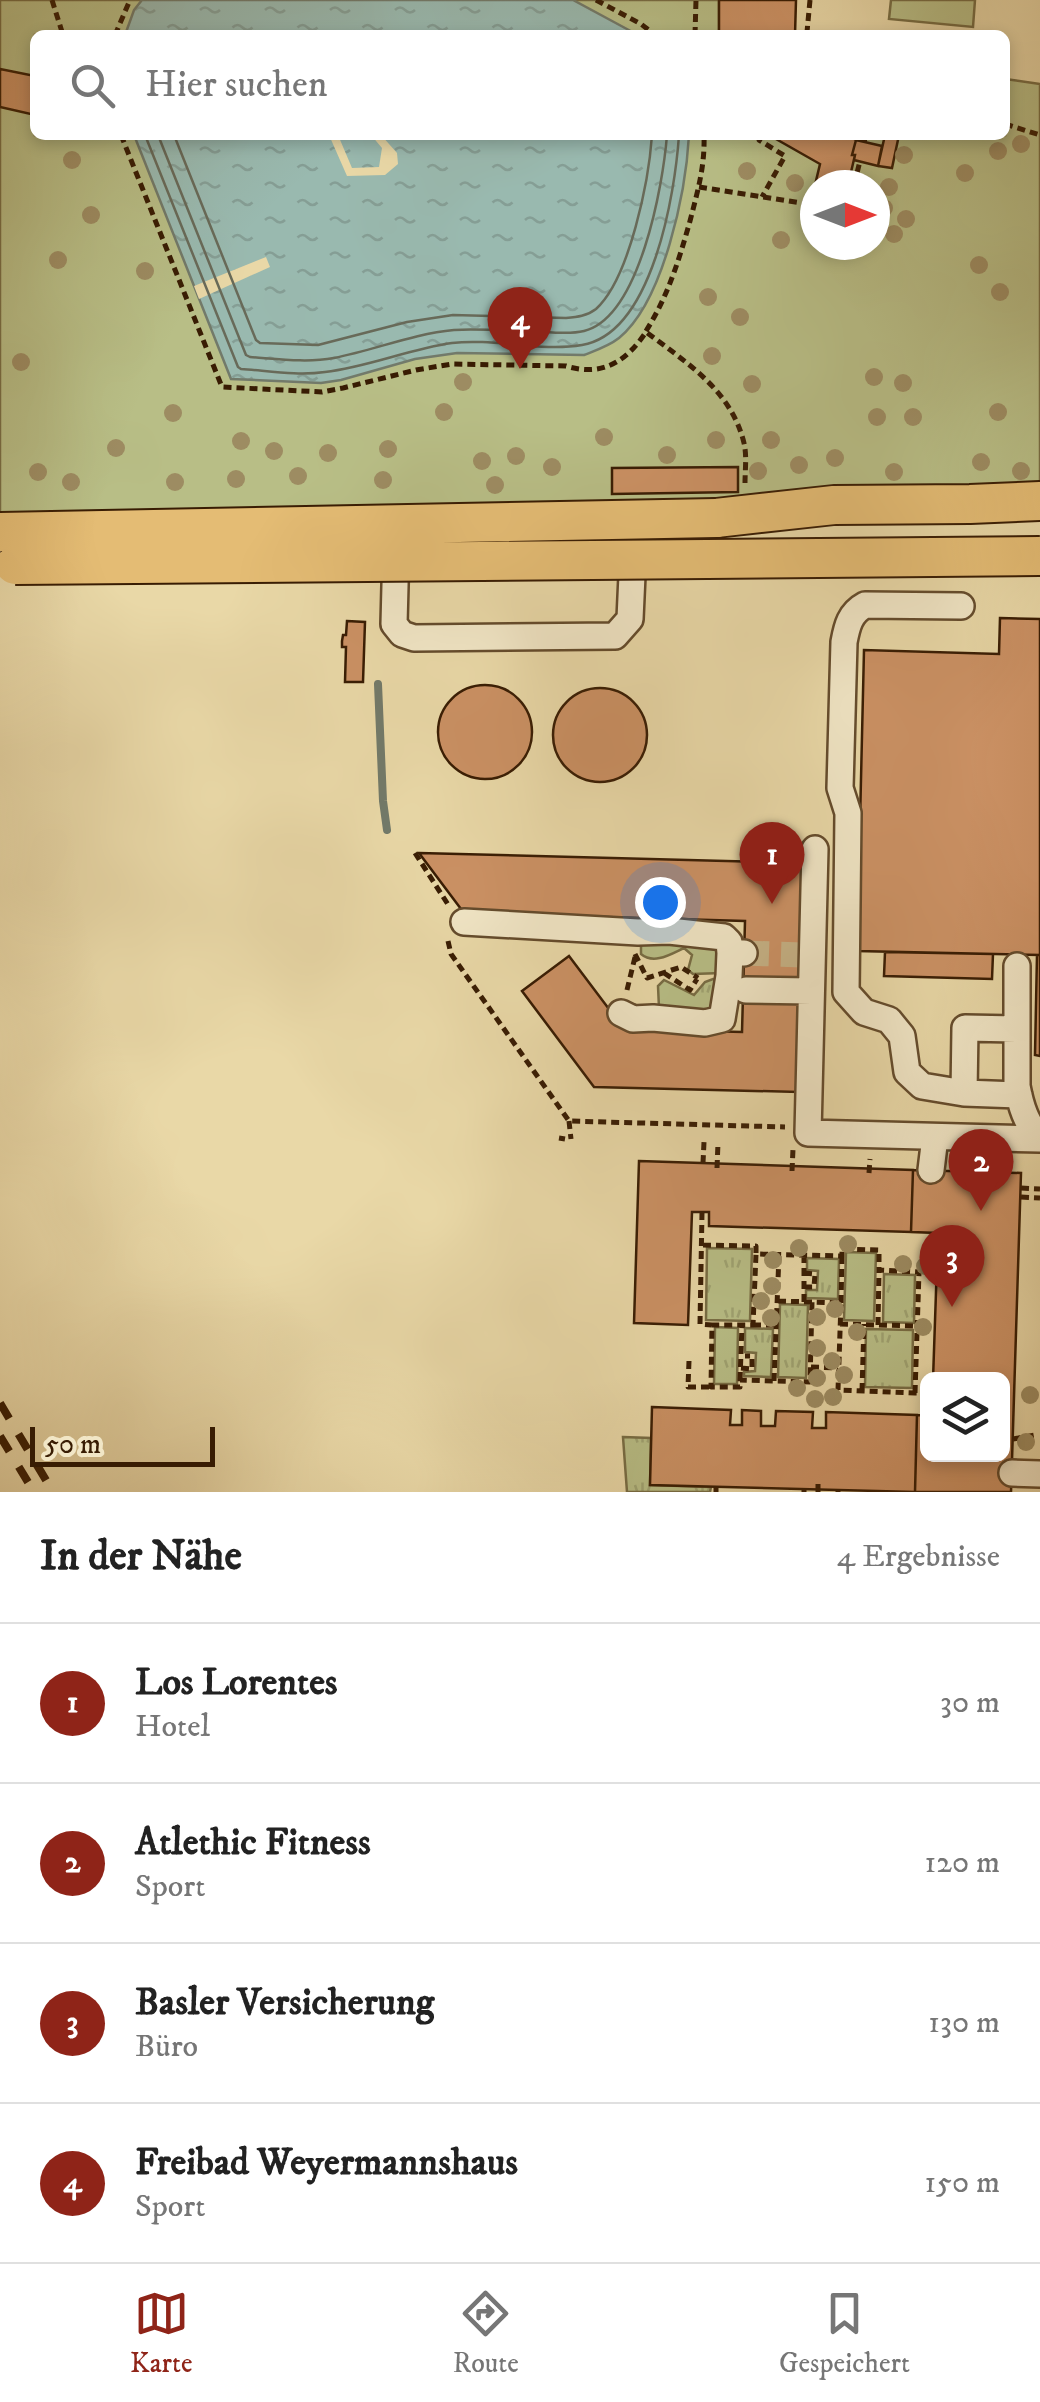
<!DOCTYPE html>
<html lang="de">
<meta charset="utf-8">
<style>
:root{--surface:#fff;--page:#f6f6f6;--text:#222;--muted:#767676;--line:#e0e0e0;--accent:#8f2418}
body{margin:0;font-family:"IM FELL DW Pica",serif;background:var(--page);color:var(--text)}
.controls{position:absolute;right:30px;bottom:30px;display:grid;overflow:hidden;border-radius:15px;box-shadow:0 5px 15px #0003}
.controls button{width:90px;height:90px;display:grid;place-items:center;padding:0;border:0;border-bottom:2px solid var(--line);background:var(--surface);color:var(--text);font:50px sans-serif}
.compass{position:absolute;left:800px;top:170px;width:90px;height:90px;border-radius:50%;background:var(--surface);box-shadow:0 5px 15px #0003;rotate:90deg}
.scale{position:absolute;left:30px;bottom:25px;width:185px;box-sizing:border-box;padding-left:10px;border:5px solid #381c03;border-top:0;font-size:28px;line-height:35px;white-space:nowrap;color:#381c03;-webkit-text-stroke:8px #f1e6c6;paint-order:stroke}
.you{position:absolute;left:660px;top:902px;width:35px;height:35px;margin:-25px;border:8px solid #fff;border-radius:50%;background:#1a73e8;box-shadow:0 0 0 15px #1a73e833}
.badge{display:grid;place-items:center;width:65px;height:65px;border-radius:50%;background:var(--accent);color:#fff;font-size:32px;font-weight:700}
.pin{position:absolute;translate:-50% -82px;filter:drop-shadow(0 2px 5px #0008)}
.pin::after{content:'';position:absolute;top:52px;width:35px;height:30px;background:inherit;clip-path:polygon(0 0,100% 0,50% 100%)}
.list{margin:0;padding:0;list-style:none}
h2{display:flex;justify-content:space-between;align-items:center;height:130px;margin:0;padding:0 40px;font-size:42px}
h2 small{font-size:32px;font-weight:400;color:var(--muted)}
.list li{display:grid;grid-template-columns:65px 1fr auto;gap:30px;align-items:center;box-sizing:border-box;height:160px;padding:0 40px;border-top:2px solid var(--line)}
.list b{display:block;font-size:38px;white-space:nowrap}
.list p{margin:0;font-size:32px;white-space:nowrap;color:var(--muted)}
.list em{font-size:32px;font-style:normal;color:var(--muted)}
.icon{flex:none;width:55px;height:55px;fill:none;stroke:currentColor;stroke-width:2;stroke-linecap:round;stroke-linejoin:round}
.map{position:relative;flex:none;width:1040px;height:1492px;overflow:hidden}
.search{position:absolute;background:var(--surface);box-shadow:0 5px 15px #0003;left:30px;right:30px;top:30px;height:110px;display:flex;align-items:center;gap:25px;box-sizing:border-box;padding:0 35px;border-radius:15px;color:var(--muted);font-size:38px}
.sheet{height:770px;background:var(--surface)}
nav{display:flex;justify-content:space-around;align-items:center;box-sizing:border-box;height:140px;border-top:2px solid var(--line);background:var(--surface);font-size:28px;color:var(--muted)}
nav a{display:grid;justify-items:center;gap:5px}
nav .on{color:var(--accent)}
.map>svg:first-child{display:block}
</style>
<div class="map">
<svg width="1040" height="1492" viewBox="0 0 1040 1492">
<defs>
<pattern id="grass-tufts" width="24" height="20" patternUnits="userSpaceOnUse" patternTransform="scale(2.5)"><rect width="24" height="20" fill="#b8be86"/><path d="M3 7l-1-3M5 7V3M7 7l1-3M15 17l-1-3M17 17v-4M19 17l1-3" fill="none" stroke="#9fa372"/></pattern>
<pattern id="water-ripples" width="26" height="14" patternUnits="userSpaceOnUse" patternTransform="scale(2.5)"><rect width="26" height="14" fill="#99b9af"/><path d="M2 4q2-2 4 0t4 0M15 11q2-2 4 0t4 0" fill="none" stroke="#859e95"/></pattern>
</defs>
<rect width="100%" height="100%" fill="#e9d8a7"/>
<filter id="stains"><feTurbulence type="fractalNoise" baseFrequency=".002" numOctaves="4"/><feColorMatrix values="0 0 0 0 .2 0 0 0 0 .09 0 0 0 0 .02 0 0 0 .5 -.17"/></filter>
<radialGradient id="worn" r=".72"><stop offset=".6" stop-color="#630" stop-opacity="0"/><stop offset="1" stop-color="#630" stop-opacity=".3"/></radialGradient>
<path fill="url(#grass-tufts)" stroke="#786d44" stroke-width="2.5" d="M641,940l78,8 2,25 -28,1 -5,-4 4,-15 -8,-7c-13,6 -30,17 -43,6z
M713,979l8,1 -12,30 -28,3 -22,-5 -1,-22 6,-6 30,15 11,-13z
M707,1248l45,1 -2,72 -44,-1z
M807,1258l32,1 -1,40 -32,-1v-8h11l1,-19 -11,-1z
M884,1274l31,1 -1,48 -31,-1z
M780,1304l28,1 -2,73 -28,-1z
M715,1327l23,1 -1,56h-23z
M745,1328l28,1 -2,48 -27,-1v-4l11,-1 1,-18 -11,-1z
M866,1329l47,1 -1,58 -47,-1z
M623,1437l28,1 -1,47 61,2 -1,5h-83z"/>
<path fill="#b8be86" stroke="#786d44" stroke-width="2.5" fill-rule="evenodd" d="M0,0h719v35h-684v100h970v-56l35,5v410l-1040,55zM815,185h60v60h-60z
M891,0h84l-2,27 -84,-8z
M846,1252l30,1 -2,68 -30,-1z"/>
<path fill="url(#water-ripples)" stroke="#727a6a" stroke-width="2.5" d="M142,0h431l65,35h-513l9,-25z
M134,135h555c-3,56 -25,166 -70,203 -10,8 -22,12 -35,17l-127,-2 -42,6 -74,21 -20,3 -90,-4z"/>
<path fill="#e9d8a7" d="M329,135h9l14,33 27,-1 3,-19 -11,-13h10l16,18 1,11 -13,11 -38,1z
M266,257l4,10 -71,32 -5,-13z"/>
<g fill="none" stroke-linecap="round" stroke-linejoin="round">
<path stroke="#686a59" stroke-width="2.5" d="M145,135l93,232 3,2c28,2 57,7 84,3 43,-5 84,-23 127,-29 42,-5 88,9 130,2 71,-12 93,-152 97,-210
M158,135l88,220 4,2c28,2 57,6 84,1 41,-8 78,-24 120,-28 30,-2 62,2 92,2 12,1 26,2 38,-1 56,-14 79,-146 83,-196
M174,135l82,205 4,3 58,2 89,-23 46,-7 113,3c11,-1 21,-2 30,-9 34,-31 53,-130 56,-174"/>
<path stroke="#727a6a" stroke-width="8" d="M378,684l5,117 4,29"/>
</g>
<path fill="#cb9164" stroke="#381c03" stroke-width="2.5" d="M719,0h77l-1,35h-76z
M0,69l35,7v39l-35,-8z
M769,135h77l10,5 -4,15h3l-7,30h-33l5,-21z
M885,135h14l-7,33 -14,-2z
M856,140l26,6 -4,20 -24,-6 1,-5h-3z
M738,467v25l-126,2v-26z
M1000,618l40,1v336l-183,-4 7,-301 135,4z
M347,621l18,1 -2,60h-18l1,-35h-4v-6l1,-6h3z
M438 732a47 47 0 1 1 94 0a47 47 0 1 1-94 0Z
M553 735a47 47 0 1 1 94 0a47 47 0 1 1-94 0Z
M419,853l385,10 -5,229 -205,-5 -72,-96 47,-35 55,73 118,3 3,-111 -281,-8z
M885,952l108,2 -1,25 -108,-3z
M1037,955h3v101l-5,-1z
M639,1161l274,9 -2,62 -202,-6v-14h-17l-4,113 -54,-2z
M913,1170l108,3 -10,319h-96l2,-77 11,1v38h74v-74h-69l5,-147 -27,-1z
M652,1407l79,3 -1,15h12v-15l19,1v15h14l1,-15 37,1 -1,16h14v-16l91,3 -2,77 -265,-7z"/>
<g fill="none" stroke-linecap="round" stroke-linejoin="round">
<path stroke="#c6b286" stroke-width="25" stroke-dasharray="25 12" stroke-linecap="butt" d="M744,953l58,2"/>
<defs>
<path id="minor" d="M396,547l-2,77 8,10 12,4 201,-2 15,-17 2,-44
M961,606l-96,-1c-15,8 -18,21 -21,37l-4,146 8,25 -2,179 18,20 25,8 13,16 5,36 15,14 42,7 55,2
M815,849l-7,284 232,6
M464,922l174,10 31,-1 55,6 5,5 1,11
M1017,966v120c4,21 9,36 22,52
M746,990l65,1
M621,1013l12,6 20,-1 52,5 17,-4 7,-43 1,-23h14
M964,1093l1,-65 51,1
M931,1170l4,-33
M1012,1473l28,1"/>
<path id="highway" d="M716,518l118,-13 136,-1 70,-3"/>
</defs>
<use href="#minor" stroke="#644b2c" stroke-width="30"/>
<use href="#highway" stroke="#381c03" stroke-width="42"/>
<path stroke="#381c03" stroke-width="5" stroke-dasharray="8 5" stroke-linecap="butt" d="M52,0l11,35
M596,0l45,24 14,11
M810,0l-3,32 23,3
M115,35l15,-35
M695,35l1,-35
M1005,124l35,11
M121,135l101,252 100,5 21,-4 73,-18 36,-6 114,2c36,11 60,-4 80,-34 41,31 85,58 98,111 3,13 1,27 1,40
M759,135v5l26,16 -23,41
M864,142l2,-7
M854,185l6,-24
M699,187l116,18
M646,331c22,-35 33,-71 44,-110 8,-31 15,-55 14,-86
M415,853l34,53
M448,941l3,13 118,167 216,6
M635,954l12,24 34,-11 17,11
M664,973l26,17 7,-11
M627,990l8,-33
M569,1121l2,18
M559,1138l6,1
M703,1163l1,-21
M717,1168l1,-25
M792,1171l1,-22
M869,1173l1,-14
M1021,1188l19,1
M1021,1197l19,1
M702,1212l-2,112 12,1
M703,1245l53,1v8
M804,1273l11,1 -1,13h-8
M778,1301l34,1
M804,1302v-47
M841,1303l1,-47
M840,1324l77,2
M753,1325h22
M878,1325l1,-55
M689,1361l-1,26h23
M811,1367l27,1
M741,1368l11,1v-13h-7
M740,1380l2,-55
M774,1381l5,-126
M862,1391l2,-67
M915,1393l4,-121 -40,-2v-20l-37,-1v7l-86,-2 -3,71h-41l-1,62h29v-7l70,2 2,-80 29,1 -3,87 77,3h10l-1,23
M1013,1439l22,-4
M716,1487v5
M838,1490v2
M804,1492v-2
M818,1492v-10"/>
<use href="#minor" stroke="#f1e6c6" stroke-width="25"/>
<use href="#highway" stroke="#e4bc74" stroke-width="38"/>
<path stroke="#381c03" stroke-width="8" stroke-dasharray="18 18" stroke-linecap="butt" d="M0,1403l53,89
M0,1436l34,56"/>
<defs>
<path id="highway-bridge" d="M0,532l716,-14
M15,565l1025,-9"/>
</defs>
<use href="#highway-bridge" stroke="#381c03" stroke-width="42" stroke-linecap="butt"/>
<use href="#highway-bridge" stroke="#e4bc74" stroke-width="38"/>
</g>
<g fill="#9d8c62">
<circle cx="1021" cy="144" r="9"/>
<circle cx="998" cy="151" r="9"/>
<circle cx="904" cy="155" r="9"/>
<circle cx="72" cy="160" r="9"/>
<circle cx="747" cy="171" r="9"/>
<circle cx="965" cy="173" r="9"/>
<circle cx="795" cy="183" r="9"/>
<circle cx="889" cy="187" r="9"/>
<circle cx="884" cy="208" r="9"/>
<circle cx="91" cy="215" r="9"/>
<circle cx="906" cy="219" r="9"/>
<circle cx="894" cy="234" r="9"/>
<circle cx="781" cy="240" r="9"/>
<circle cx="58" cy="260" r="9"/>
<circle cx="979" cy="265" r="9"/>
<circle cx="145" cy="271" r="9"/>
<circle cx="1000" cy="292" r="9"/>
<circle cx="708" cy="297" r="9"/>
<circle cx="740" cy="317" r="9"/>
<circle cx="712" cy="356" r="9"/>
<circle cx="21" cy="362" r="9"/>
<circle cx="874" cy="377" r="9"/>
<circle cx="463" cy="382" r="9"/>
<circle cx="903" cy="383" r="9"/>
<circle cx="752" cy="384" r="9"/>
<circle cx="444" cy="412" r="9"/>
<circle cx="998" cy="412" r="9"/>
<circle cx="173" cy="413" r="9"/>
<circle cx="877" cy="417" r="9"/>
<circle cx="913" cy="417" r="9"/>
<circle cx="604" cy="437" r="9"/>
<circle cx="716" cy="440" r="9"/>
<circle cx="771" cy="440" r="9"/>
<circle cx="241" cy="441" r="9"/>
<circle cx="116" cy="448" r="9"/>
<circle cx="388" cy="449" r="9"/>
<circle cx="274" cy="451" r="9"/>
<circle cx="328" cy="453" r="9"/>
<circle cx="667" cy="455" r="9"/>
<circle cx="516" cy="456" r="9"/>
<circle cx="835" cy="458" r="9"/>
<circle cx="482" cy="461" r="9"/>
<circle cx="981" cy="462" r="9"/>
<circle cx="799" cy="465" r="9"/>
<circle cx="552" cy="467" r="9"/>
<circle cx="758" cy="471" r="9"/>
<circle cx="1021" cy="471" r="9"/>
<circle cx="38" cy="472" r="9"/>
<circle cx="894" cy="472" r="9"/>
<circle cx="298" cy="476" r="9"/>
<circle cx="236" cy="479" r="9"/>
<circle cx="383" cy="480" r="9"/>
<circle cx="71" cy="482" r="9"/>
<circle cx="175" cy="482" r="9"/>
<circle cx="495" cy="485" r="9"/>
<circle cx="848" cy="1244" r="9"/>
<circle cx="799" cy="1248" r="9"/>
<circle cx="773" cy="1260" r="9"/>
<circle cx="903" cy="1264" r="9"/>
<circle cx="925" cy="1266" r="9"/>
<circle cx="772" cy="1286" r="9"/>
<circle cx="761" cy="1301" r="9"/>
<circle cx="835" cy="1309" r="9"/>
<circle cx="817" cy="1317" r="9"/>
<circle cx="771" cy="1318" r="9"/>
<circle cx="923" cy="1327" r="9"/>
<circle cx="857" cy="1332" r="9"/>
<circle cx="817" cy="1348" r="9"/>
<circle cx="832" cy="1361" r="9"/>
<circle cx="844" cy="1375" r="9"/>
<circle cx="817" cy="1378" r="9"/>
<circle cx="797" cy="1388" r="9"/>
<circle cx="1030" cy="1395" r="9"/>
<circle cx="833" cy="1397" r="9"/>
<circle cx="815" cy="1399" r="9"/>
<circle cx="1026" cy="1442" r="9"/>
</g>
<rect width="100%" height="100%" filter="url(#stains)"/>
<rect width="100%" height="100%" fill="url(#worn)"/>
</svg>
<div class="controls">
<button><svg class="icon" aria-label="layers" viewBox="0 0 24 24"><path d="M12 4l9 5-9 5-9-5zM3 14l9 5 9-5"/></svg></button>
</div>
<svg class="compass" viewBox="-18 -18 36 36"><path d="M0-13l5 13h-10z" fill="#e53935"/><path d="M0 13l5-13h-10z" fill="#767676"/></svg>
<div class="scale">50 m</div>
<div class="you"></div>
<div class="pin badge" style="left:772px;top:904px">1</div>
<div class="pin badge" style="left:981px;top:1211px">2</div>
<div class="pin badge" style="left:952px;top:1307px">3</div>
<div class="pin badge" style="left:520px;top:369px">4</div>
<div class="search"><svg class="icon" aria-label="search" viewBox="0 0 24 24"><circle cx="10" cy="10" r="6"/><path d="M15 15l6 6"/></svg>Hier suchen</div>
</div>
<section class="sheet">
<h2>In der Nähe<small>4 Ergebnisse</small></h2>
<ul class="list">
<li><span class="badge">1</span><div><b>Los Lorentes</b><p>Hotel</p></div><em>30 m</em></li>
<li><span class="badge">2</span><div><b>Atlethic Fitness</b><p>Sport</p></div><em>120 m</em></li>
<li><span class="badge">3</span><div><b>Basler Versicherung</b><p>Büro</p></div><em>130 m</em></li>
<li><span class="badge">4</span><div><b>Freibad Weyermannshaus</b><p>Sport</p></div><em>150 m</em></li>
</ul>
</section>
<nav>
<a class="on"><svg class="icon" aria-label="map" viewBox="0 0 24 24"><path d="M3 6l6-2 6 2 6-2v14l-6 2-6-2-6 2zM9 4v14M15 6v14"/></svg>Karte</a>
<a><svg class="icon" aria-label="directions" viewBox="0 0 24 24"><path d="M12 3l9 9-9 9-9-9zM9 14v-3h6M13 9l2 2-2 2"/></svg>Route</a>
<a><svg class="icon" aria-label="saved" viewBox="0 0 24 24"><path d="M7 4h10v16l-5-4-5 4z"/></svg>Gespeichert</a>
</nav>
